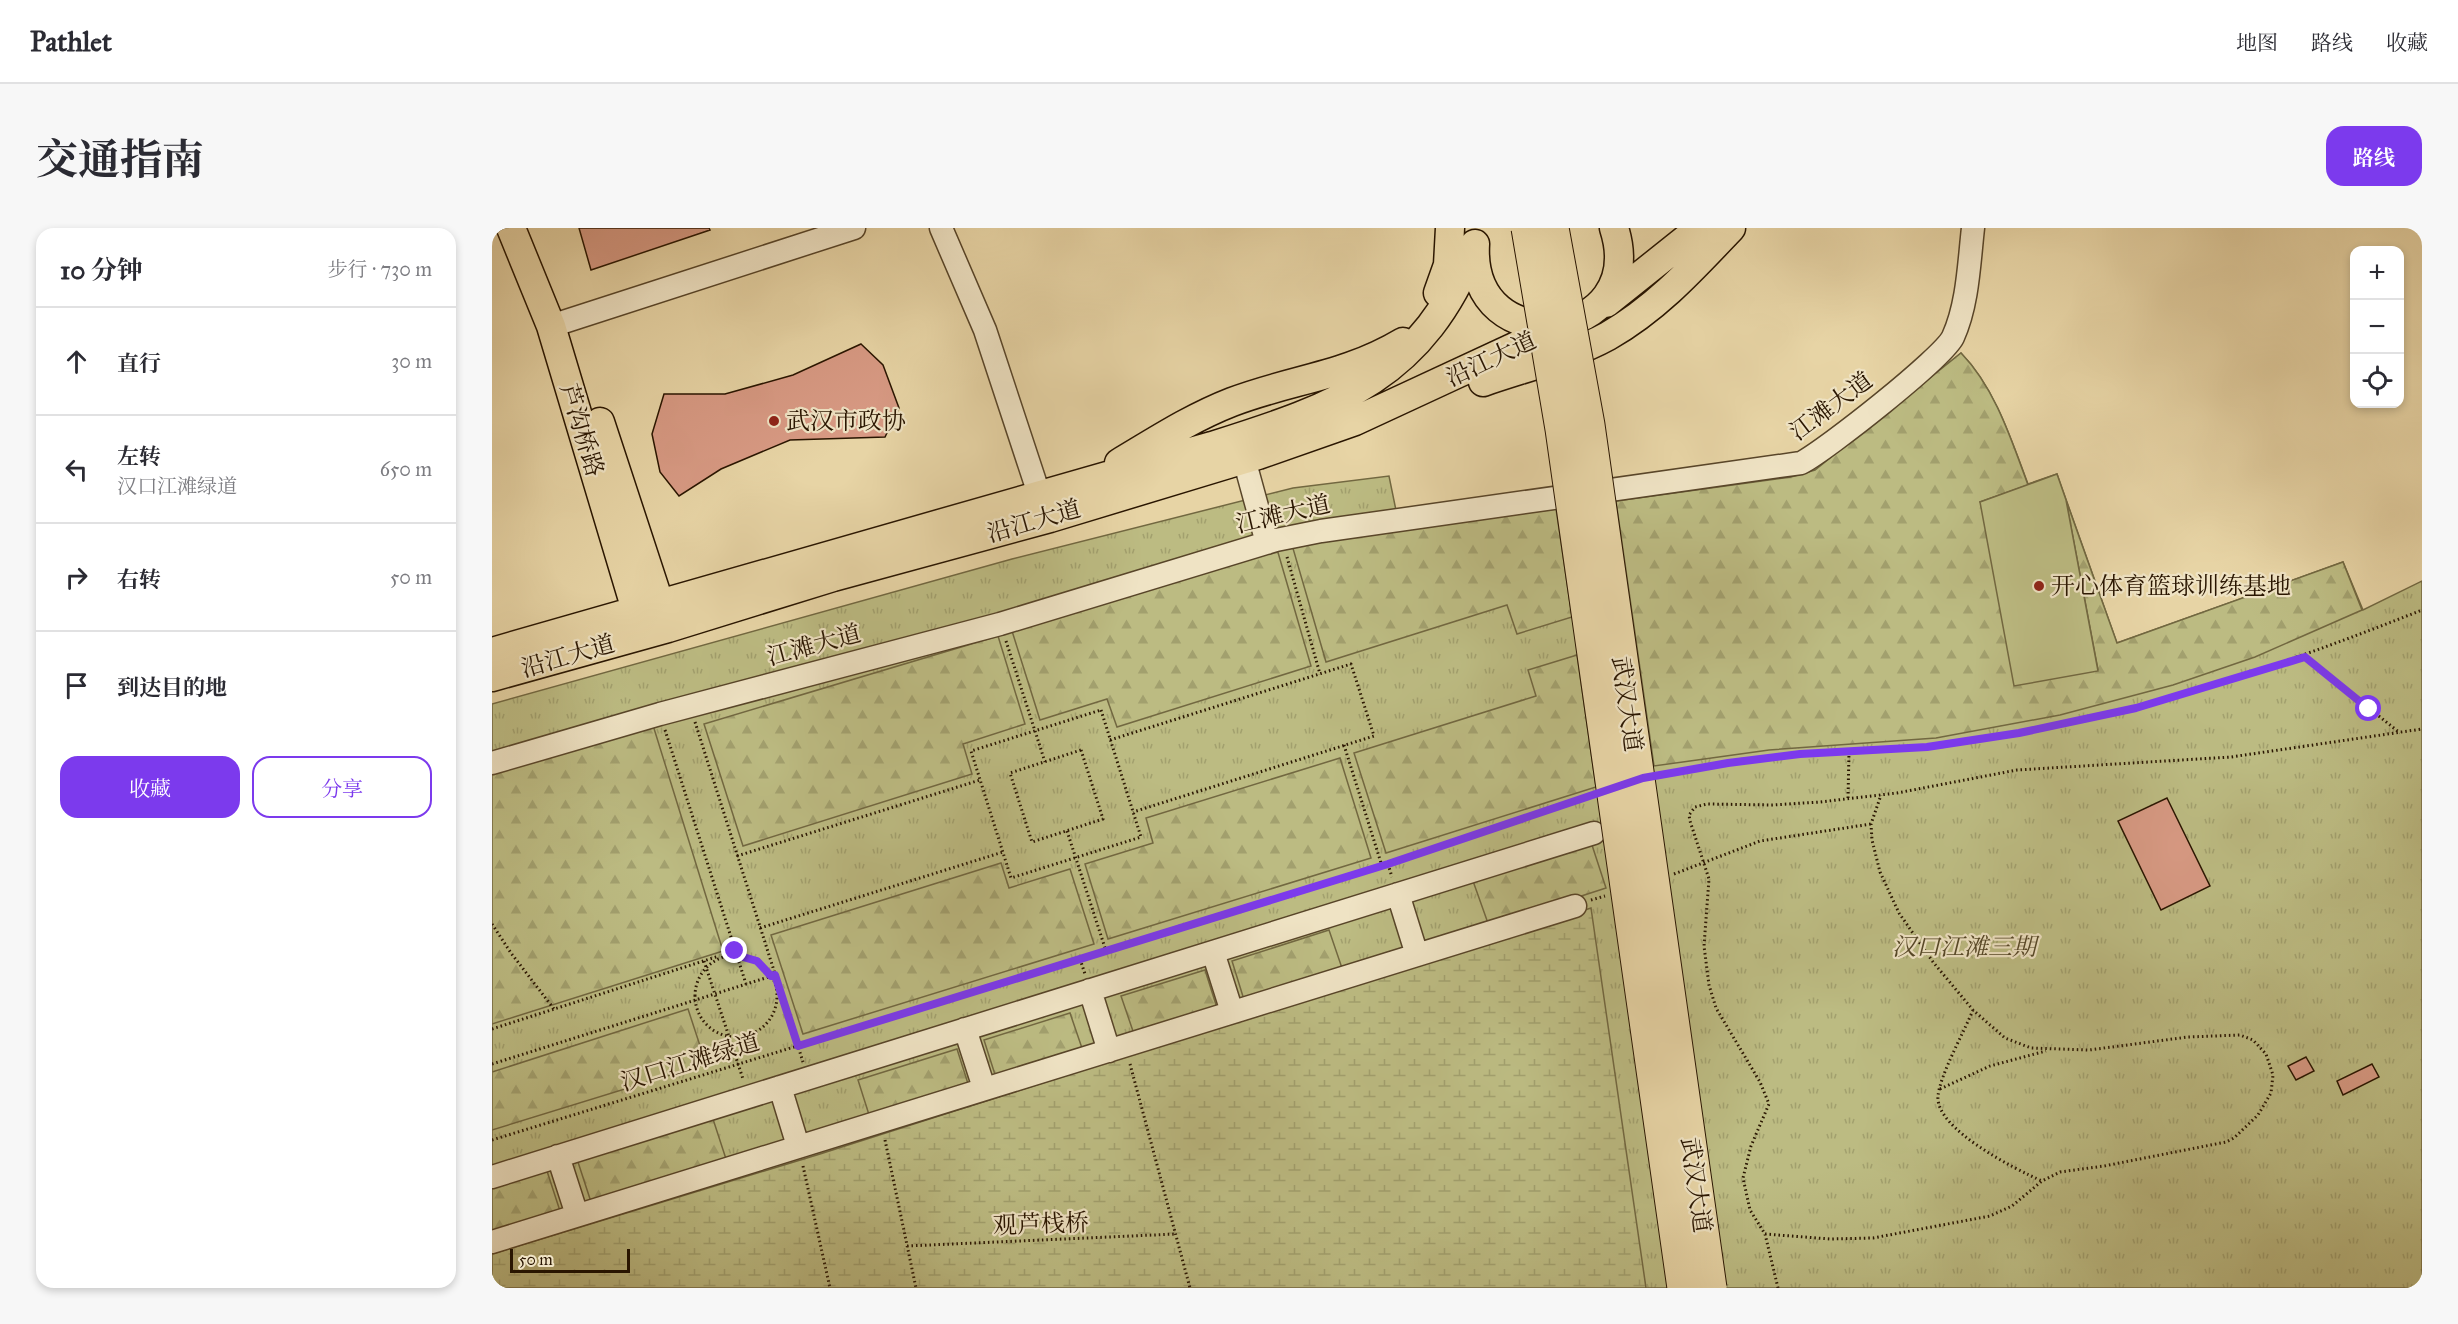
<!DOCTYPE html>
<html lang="zh">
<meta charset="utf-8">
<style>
:root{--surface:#fff;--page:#f7f7f7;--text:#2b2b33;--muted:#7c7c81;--line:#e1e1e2;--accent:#7c3aed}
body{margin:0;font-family:"IM FELL Great Primer","Noto Serif SC",serif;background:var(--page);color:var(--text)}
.controls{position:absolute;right:18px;top:18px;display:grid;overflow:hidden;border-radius:12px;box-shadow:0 3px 9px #0003}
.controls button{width:54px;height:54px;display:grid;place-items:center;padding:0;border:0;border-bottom:2px solid var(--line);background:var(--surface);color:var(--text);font:30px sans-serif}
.scale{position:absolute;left:18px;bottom:15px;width:120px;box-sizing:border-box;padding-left:6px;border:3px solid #291500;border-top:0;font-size:16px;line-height:21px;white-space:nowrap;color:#291500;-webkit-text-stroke:4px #efe3c4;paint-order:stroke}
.stop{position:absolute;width:18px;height:18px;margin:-14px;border:4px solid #7c3aed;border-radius:50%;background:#fff}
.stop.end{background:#7c3aed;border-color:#fff;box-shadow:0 2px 6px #0008}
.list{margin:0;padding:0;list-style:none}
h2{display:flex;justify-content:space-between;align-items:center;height:78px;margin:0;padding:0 24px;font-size:26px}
h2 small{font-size:20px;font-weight:400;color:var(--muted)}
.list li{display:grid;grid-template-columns:39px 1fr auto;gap:18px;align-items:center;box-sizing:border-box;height:108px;padding:0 24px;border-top:2px solid var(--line)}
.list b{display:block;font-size:22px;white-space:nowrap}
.list p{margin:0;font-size:20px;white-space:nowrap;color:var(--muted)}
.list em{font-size:20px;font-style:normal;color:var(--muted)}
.actions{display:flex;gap:12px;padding:18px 24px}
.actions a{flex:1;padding:14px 0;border:2px solid var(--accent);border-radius:18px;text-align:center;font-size:21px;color:var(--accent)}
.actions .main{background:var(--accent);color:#fff}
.icon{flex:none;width:33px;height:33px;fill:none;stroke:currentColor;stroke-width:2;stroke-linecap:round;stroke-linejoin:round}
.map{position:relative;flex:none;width:1930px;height:1060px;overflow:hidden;border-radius:18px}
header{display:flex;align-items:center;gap:36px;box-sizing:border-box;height:84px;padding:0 30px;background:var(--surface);border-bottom:2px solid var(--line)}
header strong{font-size:28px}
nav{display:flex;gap:33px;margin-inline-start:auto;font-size:21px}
.intro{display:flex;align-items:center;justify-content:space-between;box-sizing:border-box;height:144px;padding:0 36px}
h1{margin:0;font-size:42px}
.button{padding:15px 27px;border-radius:18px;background:var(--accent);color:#fff;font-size:21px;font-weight:700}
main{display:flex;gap:36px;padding:0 36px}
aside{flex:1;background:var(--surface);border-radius:18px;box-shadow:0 3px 9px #0003}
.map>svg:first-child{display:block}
</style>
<header>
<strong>Pathlet</strong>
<nav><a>地图</a><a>路线</a><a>收藏</a></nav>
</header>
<div class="intro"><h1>交通指南</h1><a class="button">路线</a></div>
<main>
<aside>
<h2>10 分钟<small>步行 · 730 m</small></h2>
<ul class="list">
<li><svg class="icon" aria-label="ahead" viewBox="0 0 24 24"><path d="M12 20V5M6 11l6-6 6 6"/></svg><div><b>直行</b></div><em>30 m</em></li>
<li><svg class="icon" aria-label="left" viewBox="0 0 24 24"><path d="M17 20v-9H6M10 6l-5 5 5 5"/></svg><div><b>左转</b><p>汉口江滩绿道</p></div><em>650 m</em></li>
<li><svg class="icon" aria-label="right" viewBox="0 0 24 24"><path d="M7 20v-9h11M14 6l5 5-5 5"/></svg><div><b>右转</b></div><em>50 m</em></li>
<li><svg class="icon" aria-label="arrive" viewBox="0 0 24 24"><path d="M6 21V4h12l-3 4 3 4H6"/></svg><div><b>到达目的地</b></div></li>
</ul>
<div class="actions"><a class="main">收藏</a><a>分享</a></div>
</aside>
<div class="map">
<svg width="1930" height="1060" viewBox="0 0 1930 1060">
<defs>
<pattern id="grass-tufts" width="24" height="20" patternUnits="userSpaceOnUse" patternTransform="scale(1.5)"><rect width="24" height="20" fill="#bcbb82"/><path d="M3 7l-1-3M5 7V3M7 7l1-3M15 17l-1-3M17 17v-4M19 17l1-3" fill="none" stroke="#a2a06e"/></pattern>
<pattern id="forest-firs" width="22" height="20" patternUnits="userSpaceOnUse" patternTransform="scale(1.5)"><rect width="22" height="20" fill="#bcbb82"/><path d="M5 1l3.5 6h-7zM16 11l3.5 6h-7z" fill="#a2a06e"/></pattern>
<pattern id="wetland-marsh" width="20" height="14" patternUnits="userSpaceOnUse" patternTransform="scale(1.5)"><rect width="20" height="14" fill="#bcbb82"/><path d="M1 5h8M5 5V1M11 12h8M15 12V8" fill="none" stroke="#a2a06e"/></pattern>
</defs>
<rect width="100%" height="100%" fill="#e7d4a5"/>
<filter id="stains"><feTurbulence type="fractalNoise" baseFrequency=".00333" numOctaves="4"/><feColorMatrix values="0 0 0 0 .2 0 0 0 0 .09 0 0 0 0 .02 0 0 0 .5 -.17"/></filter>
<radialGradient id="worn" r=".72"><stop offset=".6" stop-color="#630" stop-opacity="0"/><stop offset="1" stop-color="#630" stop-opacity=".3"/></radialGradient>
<path fill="url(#grass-tufts)" stroke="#726841" stroke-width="1.5" d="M1469,125c34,35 50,86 67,131l29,-10 60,169 226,-81 20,48 59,-29v707h-1930v-584l520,-145 281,-71 96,-12 11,54 392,-53 23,-7z"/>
<path fill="url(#forest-firs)" stroke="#726841" stroke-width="1.5" d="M1469,125c34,35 50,86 67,132l-48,17 118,168 -32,-170 51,143 226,-81 19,48 -107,47 -82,28 -113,30 -124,23 -167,12 -115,16 -38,-265 175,-24 24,-7z
M1064,281l16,108 -55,17 -10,-29 -181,57 -34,-117z
M785,321l34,117 -194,61 -10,-28 -67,21 -28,-89z
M506,408l27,88 -62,20 9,30 -229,72 -39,-122z
M1085,427l19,132 -210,66 -32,-100 182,-57 -8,-26z
M160,494l71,229 -231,73v-256z
M848,530l31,100 -263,81 -23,-75 68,-21 -7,-25z
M1099,614l15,46 -117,38 -16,-45z
M509,635l8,25 61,-19 24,75 -291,90 -32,-99z
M837,702l14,41 -98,32 -13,-42z
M713,742l13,41 -83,26 -14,-41z
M196,781l18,55 -214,66v-58z
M578,785l14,41 -87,27 -13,-41z
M465,821l13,41 -99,31 -13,-41z
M220,888l15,46 -135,43 -15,-46z
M54,940l15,46 -69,22v-51z"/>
<path fill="url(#wetland-marsh)" stroke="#726841" stroke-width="1.5" d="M1099,680l55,380h-1154v-34l328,-100z"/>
<path fill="#bcbb82" stroke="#726841" stroke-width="1.5" d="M1565,246l9,26 32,171 -84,15 -34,-184z"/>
<path fill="#d89a84" stroke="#291500" stroke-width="1.5" d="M87,0h130l1,2 -119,40z
M369,116l22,21 16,43 -14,29 -95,3 -69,29 -42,27 -19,-24 -8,-38 12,-40h61l68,-19z
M1675,570l43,88 -49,24 -43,-89z
M1814,829l8,14 -18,9 -8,-14z
M1880,836l7,13 -36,18 -6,-14z"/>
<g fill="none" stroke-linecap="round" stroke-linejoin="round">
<defs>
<path id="minor" d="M449,0l44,102 55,167
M59,98l303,-98
M752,231l23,84
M0,535l168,-49 340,-90 276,-84 45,-9 480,-68c25,-13 142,-105 152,-126 15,-33 16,-74 20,-109
M906,666l19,61
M721,724l19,60
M598,762l19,61
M473,801l19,59
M288,859l18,59
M66,928l19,59
M0,949l1102,-344
M0,1014l1083,-336"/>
<path id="major" d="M19,0l40,98 91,304
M983,16c-7,121 176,99 139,-16
M946,65l10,-28 2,-37
M1114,75l94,-75
M991,154c40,-14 89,-26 125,-46 49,-28 85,-68 123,-108
M108,194l65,198
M627,235c37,-22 72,-45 113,-61 60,-23 112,-25 171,-60
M0,424l720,-206c127,-40 212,-69 263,-202
M0,449l176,-49 165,-51 217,-59 208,-63 97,-34 207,-96"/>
</defs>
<use href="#minor" stroke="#584529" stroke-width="25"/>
<use href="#major" stroke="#291500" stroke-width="31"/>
<path stroke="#291500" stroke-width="3" stroke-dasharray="1.5 3" stroke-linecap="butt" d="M795,329l33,117
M514,413l39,121
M1813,429l95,76
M609,482l40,127 -130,41 -40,-127z
M203,494l108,340
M173,502l81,254
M618,512l241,-76 23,72 -241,76
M852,517l38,121
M589,522l22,69 -71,23 -22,-69z
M1170,547c46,-10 93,-18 139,-21 42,-3 85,-2 127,-7 171,-19 335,-74 494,-137
M1356,570l1,-46
M575,603l39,120
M245,628l243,-76
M896,636l4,13
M1182,646l86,-33 111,-17
M1099,672l14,-4
M0,696l19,29 43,56
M268,700l243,-76
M203 768a41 41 0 1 1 82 0a41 41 0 1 1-82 0Z
M588,731l5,15
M212,733l39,118
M1481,782c-9,22 -33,65 -35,86 -3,33 77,73 104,85
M0,801l227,-73
M0,836l283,-89
M638,836l60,224
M1448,861l50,-23 56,-15
M0,912l896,-276 202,-67
M393,912l31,148
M311,938l27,122
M1273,1006l65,5 43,-1 117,-22 22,-10 30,-25 18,-9 44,-6 122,-24 8,-4 24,-23 13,-22 2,-18 -7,-21 -13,-14 -13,-5 -52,2 -99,13 -58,-2 -26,-10 -32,-28 -40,-48 -34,-49 -19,-41 -8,-32 -1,-16 10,-29
M415,1018l269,-12
M1286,1060l-13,-54 -15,-24 -7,-32 8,-32 18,-42 -9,-22 -44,-74 -7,-23 -5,-39 5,-67 -19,-58 -1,-6 6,-8 12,-3 65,1 48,-3 77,-9 120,-23 214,-13 191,-28"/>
<use href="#minor" stroke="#efe3c4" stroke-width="22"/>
<use href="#major" stroke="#e7d4a5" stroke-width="28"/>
<defs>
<path id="highway-bridge" d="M1036,0l34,201 122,859
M1060,0l36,197 122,863"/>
</defs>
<use href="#highway-bridge" stroke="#291500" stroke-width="35" stroke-linecap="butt"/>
<use href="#highway-bridge" stroke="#e7d4a5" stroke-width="33"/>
</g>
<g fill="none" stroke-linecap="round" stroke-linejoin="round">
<path stroke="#7c3aed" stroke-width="8" d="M243,723l1,4 21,6 14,15 4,-1 23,71 590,-182 255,-86 85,-15 72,-9 127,-7 92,-14 117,-25 169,-51 64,52"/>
</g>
<g fill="#8f2418" stroke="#efe3c4" stroke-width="2">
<circle cx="282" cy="193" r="6"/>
<circle cx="1547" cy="358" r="6"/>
</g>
<g text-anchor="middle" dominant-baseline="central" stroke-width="4.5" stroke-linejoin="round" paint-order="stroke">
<g font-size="24" fill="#291500" stroke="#efe3c4">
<text transform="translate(999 131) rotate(-25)">沿江大道</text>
<text transform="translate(1339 178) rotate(-37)">江滩大道</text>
<text transform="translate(90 202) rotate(73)">芦沟桥路</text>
<text transform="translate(791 286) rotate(-13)">江滩大道</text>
<text transform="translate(542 293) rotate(-16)">沿江大道</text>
<text transform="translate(322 417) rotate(-15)">江滩大道</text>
<text transform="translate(76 428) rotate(-16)">沿江大道</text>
<text transform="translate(1135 476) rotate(82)">武汉大道</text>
<text transform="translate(198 834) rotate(-17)">汉口江滩绿道</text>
<text transform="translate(1204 957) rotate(82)">武汉大道</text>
<text transform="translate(549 996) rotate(-2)">观芦栈桥</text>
</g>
<g font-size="24" fill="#291500" stroke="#efe3c4" text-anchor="start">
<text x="294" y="193">武汉市政协</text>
<text x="1559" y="358">开心体育篮球训练基地</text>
</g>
<g font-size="24" font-style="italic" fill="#554727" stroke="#efe3c4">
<text x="1472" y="719">汉口江滩三期</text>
</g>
</g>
<rect width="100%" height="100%" filter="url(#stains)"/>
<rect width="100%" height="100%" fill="url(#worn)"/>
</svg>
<div class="controls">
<button>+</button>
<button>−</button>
<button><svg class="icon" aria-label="locate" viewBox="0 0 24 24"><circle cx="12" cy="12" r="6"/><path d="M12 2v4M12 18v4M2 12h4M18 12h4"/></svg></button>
</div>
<div class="scale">50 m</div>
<div class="stop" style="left:1877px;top:481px"></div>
<div class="stop end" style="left:243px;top:723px"></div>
</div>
</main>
